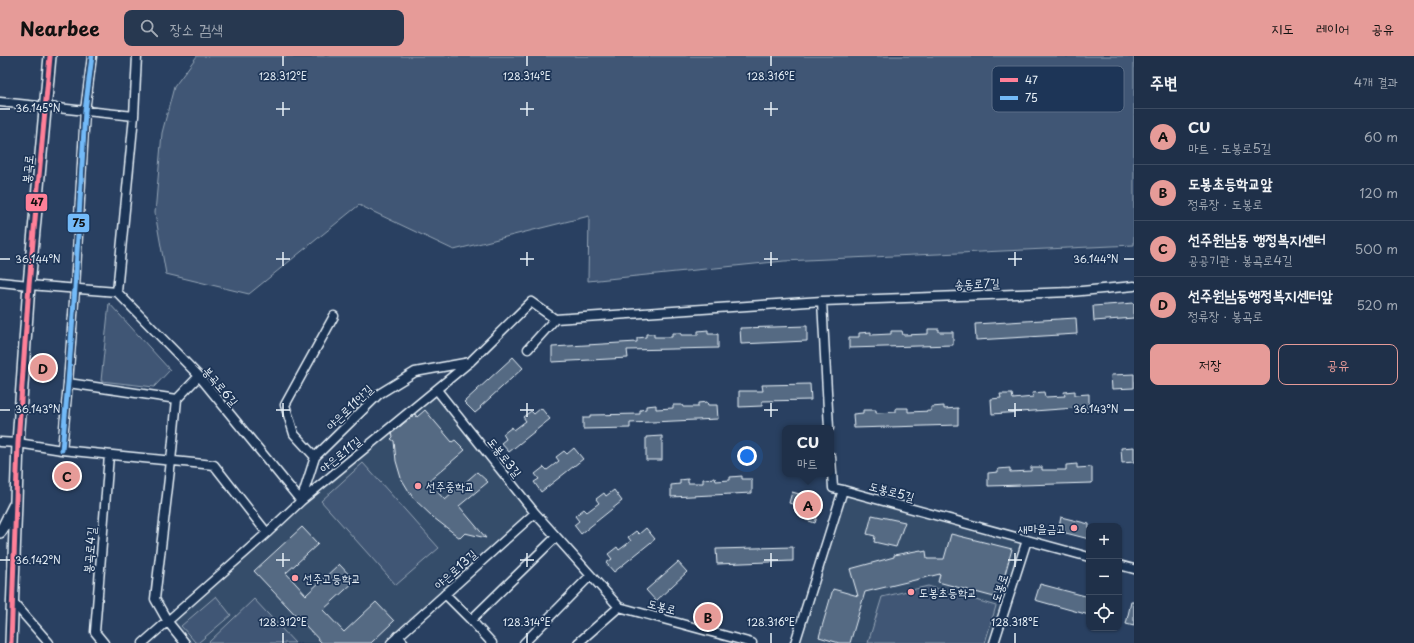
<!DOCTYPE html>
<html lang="ko">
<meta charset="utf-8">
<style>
:root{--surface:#1f3049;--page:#273850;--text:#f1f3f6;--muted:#a1a9b4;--line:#3c4b61;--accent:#e69b98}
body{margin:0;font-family:"Playpen Sans","Poor Story",sans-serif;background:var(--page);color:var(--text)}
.controls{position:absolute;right:12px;bottom:12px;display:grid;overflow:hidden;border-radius:8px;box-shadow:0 1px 3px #0004}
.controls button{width:36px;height:36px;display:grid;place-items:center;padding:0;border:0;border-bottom:1px solid var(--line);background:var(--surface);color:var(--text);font:20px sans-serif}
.you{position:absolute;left:747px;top:400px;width:14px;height:14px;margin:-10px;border:3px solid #fff;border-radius:50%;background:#1a73e8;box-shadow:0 0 0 6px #1a73e833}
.badge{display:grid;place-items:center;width:26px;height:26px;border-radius:50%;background:var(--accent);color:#111;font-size:13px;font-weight:700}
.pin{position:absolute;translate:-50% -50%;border:2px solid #fff;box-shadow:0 1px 4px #0006}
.popup{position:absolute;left:782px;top:369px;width:52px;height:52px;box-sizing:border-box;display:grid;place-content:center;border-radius:8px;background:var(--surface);filter:drop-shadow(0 1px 3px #0005);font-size:13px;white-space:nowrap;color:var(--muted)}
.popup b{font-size:15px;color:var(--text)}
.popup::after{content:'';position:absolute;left:50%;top:100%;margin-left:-8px;border:8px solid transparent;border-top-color:var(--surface)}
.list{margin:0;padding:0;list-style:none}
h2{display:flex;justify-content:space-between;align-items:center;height:52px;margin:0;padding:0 16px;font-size:17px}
h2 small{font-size:13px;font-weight:400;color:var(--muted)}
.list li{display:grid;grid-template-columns:26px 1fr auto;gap:12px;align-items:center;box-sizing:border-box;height:56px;padding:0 16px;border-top:1px solid var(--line)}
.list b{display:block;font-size:15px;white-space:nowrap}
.list p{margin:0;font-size:13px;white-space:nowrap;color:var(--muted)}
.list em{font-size:13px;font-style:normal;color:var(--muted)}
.actions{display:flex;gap:8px;padding:12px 16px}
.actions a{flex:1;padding:9px 0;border:1px solid var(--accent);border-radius:8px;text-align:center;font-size:14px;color:var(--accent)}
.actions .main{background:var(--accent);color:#111}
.icon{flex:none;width:22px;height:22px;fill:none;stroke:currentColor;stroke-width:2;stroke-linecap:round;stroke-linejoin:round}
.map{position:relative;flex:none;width:1134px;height:587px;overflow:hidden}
header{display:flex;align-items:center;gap:24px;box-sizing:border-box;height:56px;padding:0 20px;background:var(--accent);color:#111}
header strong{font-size:19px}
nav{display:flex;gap:22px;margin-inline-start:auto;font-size:14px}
.search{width:280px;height:36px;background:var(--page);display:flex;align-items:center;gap:10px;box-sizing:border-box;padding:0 14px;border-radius:8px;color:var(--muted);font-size:15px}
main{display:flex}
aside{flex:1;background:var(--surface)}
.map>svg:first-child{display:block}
</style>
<header>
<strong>Nearbee</strong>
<div class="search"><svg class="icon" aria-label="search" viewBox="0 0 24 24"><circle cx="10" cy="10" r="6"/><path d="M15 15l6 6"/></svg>장소 검색</div>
<nav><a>지도</a><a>레이어</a><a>공유</a></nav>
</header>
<main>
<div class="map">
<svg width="1134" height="587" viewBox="0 0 1134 587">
<rect width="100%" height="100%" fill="#294061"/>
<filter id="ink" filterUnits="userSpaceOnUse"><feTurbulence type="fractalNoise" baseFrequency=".025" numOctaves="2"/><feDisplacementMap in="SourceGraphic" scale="8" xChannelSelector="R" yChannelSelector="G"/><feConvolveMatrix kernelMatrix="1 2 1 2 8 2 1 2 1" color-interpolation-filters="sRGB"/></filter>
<g filter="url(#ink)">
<path fill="#364d6b" d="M437,334l98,123 -144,130h-206l-17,-21 99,-89z
M843,434l184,50 -33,103h-199z"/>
<path fill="#415774" stroke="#94a4b6" d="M197,0h937v189l-350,16 -196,20 1,-65 -135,34 -95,-45 -110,89 -83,-20 -11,-61 7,-80 12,-46z
M109,247l61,67 -16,17 -53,-6z
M363,407l76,85 -43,37 -75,-84z
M928,530l68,20 -11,37h-117l14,-46z
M216,540l15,19 -33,28h-2l-15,-17z
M254,543l41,44h-87z"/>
<path fill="#556a83" stroke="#e8f1f8" d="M1134,247v15l-40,3 -1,-15z
M1076,262l1,16 -101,6 -1,-16z
M807,270v15l-66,3 -1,-16z
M928,273h11v3h14v13l-104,3v-11h10v-4l12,-1v3l20,-1v-3h11l1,4 25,-1z
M708,274v4h10v14l-91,2 1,8 -76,4v-15l85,-5v-4l9,-1v-3h8v3h18v-4h9v2h17v-4z
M513,301l10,11 -43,39 1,1 -6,5 -11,-11z
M1134,318v14l-22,1 -1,-14z
M810,328l1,16 -49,1v5l-23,1v-16h24l-1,-6z
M1075,335v4l14,-1v13l-97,7 -1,-15 10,-1 -1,-4h12l1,5 20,-2 -1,-4 12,-1 1,5 20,-1 -1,-4z
M707,346l1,3h9l1,14 -88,4v5l-47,1v-11h7v-3l50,-1v-4l6,-1v-3l10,-1v4l17,-1v-3h9l1,2h15v-4z
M944,350v3l14,-1v17l-104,3 -1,-14 10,-1v-3h13v3l20,-1v-4h12v4l23,-1v-4z
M541,352l9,11 -41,33 -8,-9 5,-4 -3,-5 9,-7 2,3 12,-9 -3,-4 8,-6 3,3z
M425,354l27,32 3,-2 10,10 -37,32 17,18 32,-28 11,10 -29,24 27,32 -21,-5 -5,5 -26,-20 -21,-20 -12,-20 -5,-17 -2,-20 -3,-2 2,-2 -1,-4 23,-19 2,3z
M662,380v24h-16v-23z
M1134,391v15l-12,1 -1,-15z
M574,392l9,11 -42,33 -7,-10 5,-3 -4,-5 9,-7 3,3 12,-9 -3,-4 8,-6 3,3z
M1077,408v4l15,-1v16l-104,3v-13l10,-1v-3l12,-1v4l21,-1v-4h11v3h24v-5z
M742,420v3h10v14l-81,4v-12l9,-1v-4l8,-1v4h15v-4l12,-1 1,3 14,-1v-3z
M614,434l8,11 -41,33 -7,-9 5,-4 -4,-5 9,-7 3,3 12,-9 -3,-4 8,-6 2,3z
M792,436l22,6 4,4 2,6 -5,15 -9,-3 3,-11 -20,-6z
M872,459l33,7 -9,25 -22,-5 1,-6 -8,-2z
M1061,461l28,7v15l-31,-8z
M302,471l16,17 -32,29 20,22 33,-31 16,17 -32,29 21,22 32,-30 18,19 -23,22h-49l-68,-72z
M646,472l9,11 -41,33 -8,-9 6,-4 -4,-5 9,-7 2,3 12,-9 -3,-4 8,-6 3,3z
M951,478l61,15 -12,43 -4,-1 -2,6 -56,-15 2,-8 -75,18 -15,51h-11l-20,-6 14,-48 25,7 -8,-27 44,-12v-2l27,-5 1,2 4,-1 1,8h17z
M793,491v14l-76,3 -1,-15z
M678,506l9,10 -31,29 -10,-11z
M1040,528l49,13v18l-54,-15z
M1131,546h3v24l-8,-2z"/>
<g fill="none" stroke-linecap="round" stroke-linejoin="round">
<defs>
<path id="street" d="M0,46l134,14
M0,226l29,3 88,7 82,84 102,125
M117,236l17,-176 3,-60
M822,245l7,127
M528,293l27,-30 267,-18 249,-9 63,-6
M68,327l109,16
M437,334l98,123 84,94
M0,386l18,1 44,7 152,15 53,68
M62,394l6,-67 7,-95 10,-177 7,-55
M315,401l-21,-23 -9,-29 49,-89
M831,401l2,31 10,2
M301,445l14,-44 64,-63 36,-22 55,-10
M1119,509l15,4
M445,538l26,26 21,23
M13,546l36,41
M471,564l85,-83
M398,580l6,7
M104,587l-9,-11 14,-177
M143,587l124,-110 34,-32 170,-140 60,-59 24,17
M185,587l-17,-21 -13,-23 16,-138 6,-62 22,-23
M391,587l144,-130
M524,587l66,-67
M578,587l41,-36 133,36
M795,587l48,-153 246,67
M994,587l33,-103"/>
<path id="secondary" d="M0,476l4,-6 10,-20
M11,587l7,-200 11,-158 21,-229"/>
</defs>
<use href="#street" stroke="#e8f1f8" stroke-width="11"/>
<use href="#secondary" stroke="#e8f1f8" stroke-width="14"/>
<use href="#street" stroke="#1d3557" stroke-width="8"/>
<use href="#secondary" stroke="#1d3557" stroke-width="11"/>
<defs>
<path id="bus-1" d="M11,587l7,-200 11,-158 21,-229"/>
<path id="bus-2" d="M62,394l6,-67 7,-95 10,-177 7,-55"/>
</defs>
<use href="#bus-1" stroke="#1d3557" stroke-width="8"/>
<use href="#bus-2" stroke="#1d3557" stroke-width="8"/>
<use href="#bus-1" stroke="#ff8098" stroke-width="5"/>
<use href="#bus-2" stroke="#73baf8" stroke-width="5"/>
</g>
</g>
<path fill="none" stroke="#e8f1f8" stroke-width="1.5" d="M283,0v10M527,0v10M771,0v10M283,46v14M527,46v14M771,46v14M0,53h10M276,53h14M520,53h14M764,53h14M283,196v14M527,196v14M771,196v14M1015,196v14M0,203h10M276,203h14M520,203h14M764,203h14M1008,203h14M1124,203h10M283,347v14M527,347v14M771,347v14M1015,347v14M0,354h10M276,354h14M520,354h14M764,354h14M1008,354h14M1124,354h10M283,497v14M527,497v14M771,497v14M1015,497v14M0,504h10M276,504h14M520,504h14M764,504h14M1008,504h14M283,577v10M527,577v10M771,577v10M1015,577v10"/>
<g fill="#ff9aa2" stroke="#1d3557" stroke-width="1.5">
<circle cx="418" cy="430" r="4"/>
<circle cx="1074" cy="472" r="4"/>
<circle cx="295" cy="522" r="4"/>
<circle cx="911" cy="536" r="4"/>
</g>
<g text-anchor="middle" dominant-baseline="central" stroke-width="3.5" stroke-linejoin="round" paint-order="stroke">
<g font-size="12" fill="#e8f1f8" stroke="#1d3557">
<text transform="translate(27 113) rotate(-85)">봉곡로</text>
<text transform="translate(977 227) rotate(-2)">송동로7길</text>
<text transform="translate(221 330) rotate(50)">봉곡로6길</text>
<text transform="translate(349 351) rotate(-44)">야은로11안길</text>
<text transform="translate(340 398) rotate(-39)">야은로11길</text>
<text transform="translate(505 401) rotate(52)">도봉로3길</text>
<text transform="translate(892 435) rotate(15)">도봉로5길</text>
<text transform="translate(89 494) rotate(-85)">봉곡로4길</text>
<text transform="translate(455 513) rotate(-42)">야은로13길</text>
<text transform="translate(999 532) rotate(-72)">도봉로</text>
<text transform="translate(662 550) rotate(15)">도봉로</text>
</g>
<g font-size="12" fill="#e8f1f8" stroke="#1d3557" text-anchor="start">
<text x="426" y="430">선주중학교</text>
<text x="1066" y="472" text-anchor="end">새마을금고</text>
<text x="303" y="522">선주고등학교</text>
<text x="919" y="536">도봉초등학교</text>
</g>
</g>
<rect x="992" y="10" width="132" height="46" rx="6" fill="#1d3557" stroke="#5a6d87" stroke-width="1"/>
<rect x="1000" y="22" width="18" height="4" fill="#ff8098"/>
<rect x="1000" y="40" width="18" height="4" fill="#73baf8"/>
<g font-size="11" fill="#e8f1f8">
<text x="1025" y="28">47</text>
<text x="1025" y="46">75</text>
</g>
<g font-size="10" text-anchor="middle" fill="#e8f1f8" stroke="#1d3557" stroke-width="3.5" stroke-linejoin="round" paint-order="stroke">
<text x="283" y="24">128.312°E</text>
<text x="527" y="24">128.314°E</text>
<text x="771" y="24">128.316°E</text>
<text x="38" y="56">36.145°N</text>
<text x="38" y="207">36.144°N</text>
<text x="1096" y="207">36.144°N</text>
<text x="38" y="357">36.143°N</text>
<text x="1096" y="357">36.143°N</text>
<text x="38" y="508">36.142°N</text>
<text x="283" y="570">128.312°E</text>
<text x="527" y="570">128.314°E</text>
<text x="771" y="570">128.316°E</text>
<text x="1015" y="570">128.318°E</text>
</g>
<g stroke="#1d3557" stroke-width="1.5">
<rect x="25" y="137" width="23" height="19" rx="4" fill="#ff8098"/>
<rect x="67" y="157" width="23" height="20" rx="4" fill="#73baf8"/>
</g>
<g font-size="11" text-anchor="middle" font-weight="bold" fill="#111">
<text x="37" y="150">47</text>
<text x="79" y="171">75</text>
</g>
</svg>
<div class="controls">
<button>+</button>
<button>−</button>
<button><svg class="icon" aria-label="locate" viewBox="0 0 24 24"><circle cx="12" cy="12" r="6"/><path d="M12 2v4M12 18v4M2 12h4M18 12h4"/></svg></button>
</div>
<div class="you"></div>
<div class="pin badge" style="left:808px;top:449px">A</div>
<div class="popup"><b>CU</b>마트</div>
<div class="pin badge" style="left:708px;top:561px">B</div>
<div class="pin badge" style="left:67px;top:420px">C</div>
<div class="pin badge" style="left:43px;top:312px">D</div>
</div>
<aside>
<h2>주변<small>4개 결과</small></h2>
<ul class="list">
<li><span class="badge">A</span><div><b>CU</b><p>마트 · 도봉로5길</p></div><em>60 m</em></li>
<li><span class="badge">B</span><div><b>도봉초등학교앞</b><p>정류장 · 도봉로</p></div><em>120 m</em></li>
<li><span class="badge">C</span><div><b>선주원남동 행정복지센터</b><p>공공기관 · 봉곡로4길</p></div><em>500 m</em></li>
<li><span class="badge">D</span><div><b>선주원남동행정복지센터앞</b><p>정류장 · 봉곡로</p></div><em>520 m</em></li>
</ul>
<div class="actions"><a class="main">저장</a><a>공유</a></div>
</aside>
</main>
